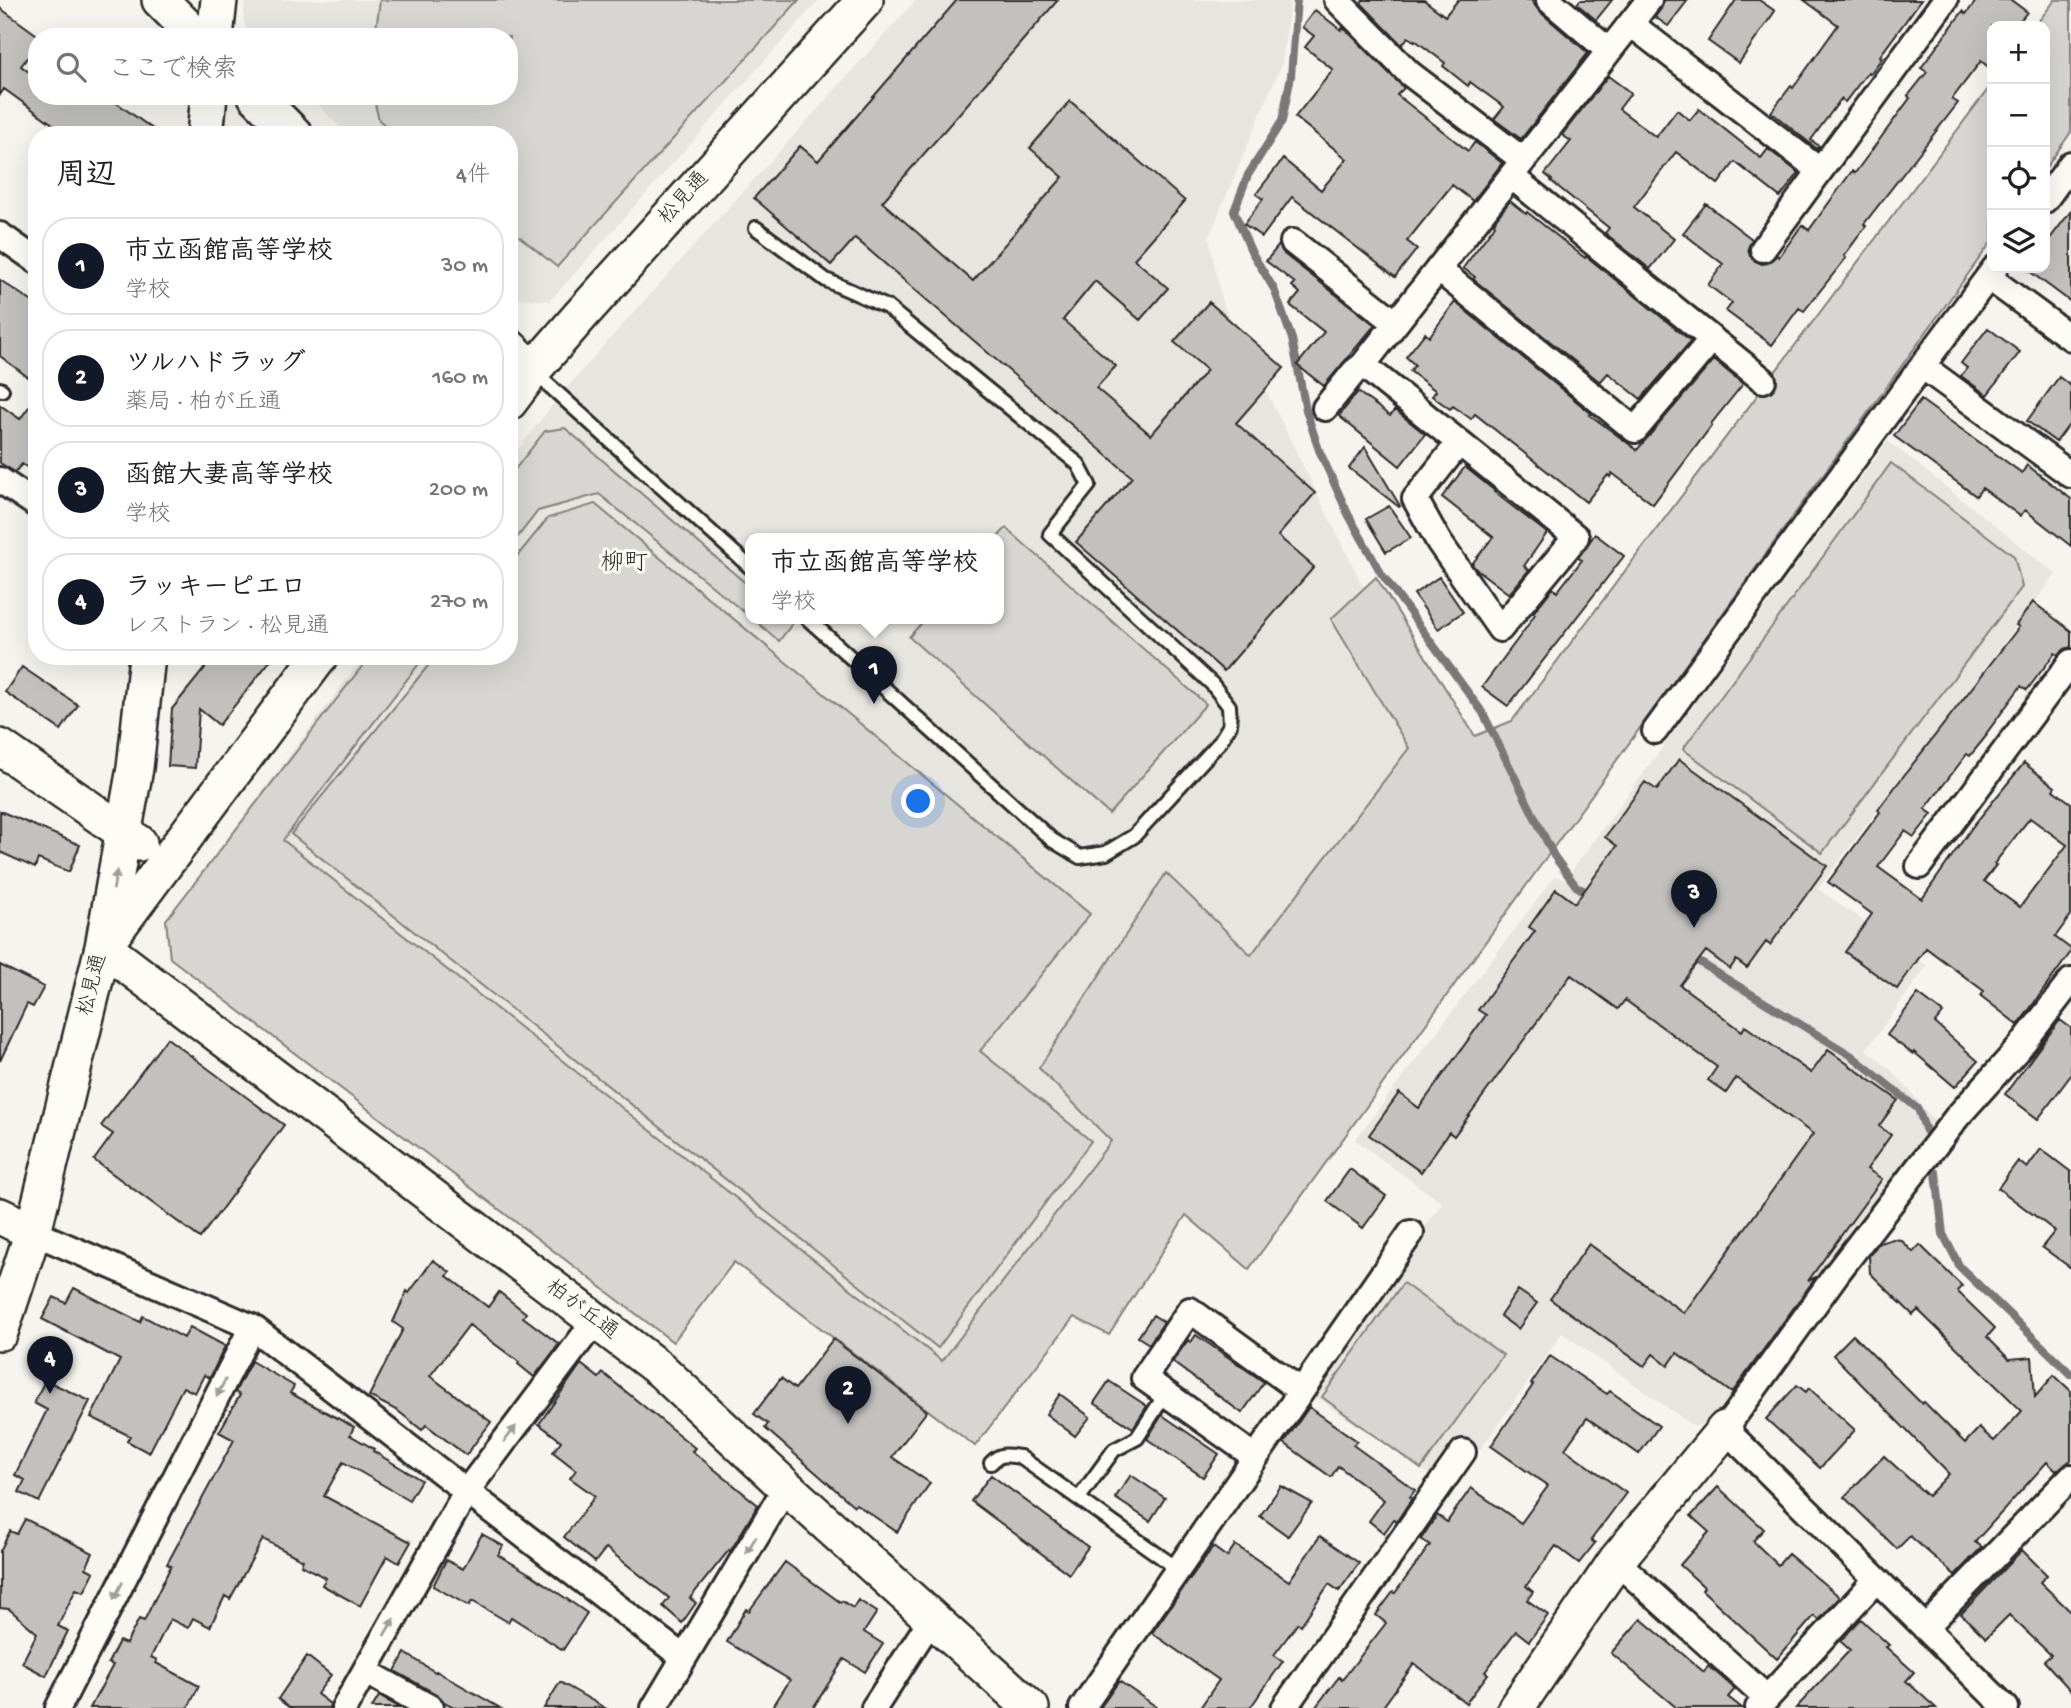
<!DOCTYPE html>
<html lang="ja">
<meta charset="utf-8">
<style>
:root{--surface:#fff;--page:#f2f2f2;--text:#202124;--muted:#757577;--line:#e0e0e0;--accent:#111827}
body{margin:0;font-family:"Gochi Hand","Klee One",sans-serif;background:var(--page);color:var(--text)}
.controls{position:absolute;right:21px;top:21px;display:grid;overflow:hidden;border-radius:14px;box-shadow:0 7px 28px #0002}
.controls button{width:63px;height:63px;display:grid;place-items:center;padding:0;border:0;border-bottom:2px solid var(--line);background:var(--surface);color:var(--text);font:35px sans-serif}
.you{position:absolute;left:919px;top:802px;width:24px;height:24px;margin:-18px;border:5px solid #fff;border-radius:50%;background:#1a73e8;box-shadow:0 0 0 10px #1a73e833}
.badge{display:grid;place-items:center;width:46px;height:46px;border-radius:50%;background:var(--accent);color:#fff;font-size:23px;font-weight:700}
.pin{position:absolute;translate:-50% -58px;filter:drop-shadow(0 2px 4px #0008)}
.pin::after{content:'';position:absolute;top:37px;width:24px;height:21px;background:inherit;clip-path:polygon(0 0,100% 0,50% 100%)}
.popup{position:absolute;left:745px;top:533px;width:259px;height:91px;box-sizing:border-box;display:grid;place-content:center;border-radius:14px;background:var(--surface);filter:drop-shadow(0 2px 5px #0005);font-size:23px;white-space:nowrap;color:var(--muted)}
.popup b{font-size:26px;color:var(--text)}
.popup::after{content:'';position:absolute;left:50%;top:100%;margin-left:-14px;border:14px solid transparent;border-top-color:var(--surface)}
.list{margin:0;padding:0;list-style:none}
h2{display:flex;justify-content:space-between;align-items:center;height:91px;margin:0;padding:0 28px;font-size:30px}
h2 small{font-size:23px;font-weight:400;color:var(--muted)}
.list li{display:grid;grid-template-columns:46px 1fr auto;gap:21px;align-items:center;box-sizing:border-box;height:98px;margin:0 14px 14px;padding:0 14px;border:2px solid var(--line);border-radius:28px}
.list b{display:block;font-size:26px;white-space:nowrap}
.list p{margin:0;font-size:23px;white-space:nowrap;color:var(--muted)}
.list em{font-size:23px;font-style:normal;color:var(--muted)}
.icon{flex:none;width:38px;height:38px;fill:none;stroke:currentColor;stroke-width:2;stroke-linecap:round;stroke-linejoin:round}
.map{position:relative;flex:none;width:2071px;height:1708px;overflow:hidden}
.search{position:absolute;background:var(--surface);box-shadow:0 7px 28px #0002;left:28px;top:28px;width:490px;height:77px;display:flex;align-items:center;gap:18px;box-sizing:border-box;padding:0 24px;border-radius:28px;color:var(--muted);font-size:26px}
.panel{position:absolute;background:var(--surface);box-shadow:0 7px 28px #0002;left:28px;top:126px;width:490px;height:539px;border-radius:28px}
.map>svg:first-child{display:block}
</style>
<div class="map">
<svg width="2071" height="1708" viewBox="0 0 2071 1708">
<rect width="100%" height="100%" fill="#f5f4ef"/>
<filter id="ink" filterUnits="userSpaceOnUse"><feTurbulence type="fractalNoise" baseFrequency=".0143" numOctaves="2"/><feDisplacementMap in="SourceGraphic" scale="14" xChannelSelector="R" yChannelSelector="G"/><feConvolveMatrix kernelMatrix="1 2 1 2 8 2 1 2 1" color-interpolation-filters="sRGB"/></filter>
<g filter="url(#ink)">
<path fill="#e6e5e0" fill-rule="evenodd" d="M245,0h574l-269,301 -41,-4v-162h-161l-39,-39h200v-59h-259l-7,-17z
M916,0h374l-8,63 -73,174 13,65 223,450 -505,648 -204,-150 -570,-330 198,-264h145v-194l44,-58 46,-53zM750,538h248v80h-248z
M1888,441l168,133 -238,315 109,77 -61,84 24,19 17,18 30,38 -220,291 -22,11 -133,-94 -82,117 -19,-14 -30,40 -121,-83 132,-190 -87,-63 200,-264 10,4z"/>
<path fill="#d7d6d2" stroke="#81807e" stroke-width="2" d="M380,0h419l-242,267 -48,-39v-93h-113l-17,-15 -6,-24h136v-59h-134z
M2055,0h16v132l-26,37v-143h-10z
M1992,84v157l-743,1028 -63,-54 -77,120 -35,-18 -99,129 -241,-184 -61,80 -503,-384 -4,-38 204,-264h55l-142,184 659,521 169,-220 -72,-73 127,-195 85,82 158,-207 -78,-129 45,-42 99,159 37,-15z
M565,428l185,159v30l-151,-123 -61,17 -29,37v-71l36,-46z
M1891,463l123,93 8,31 -200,266 -139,-104z
M595,504l495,410 -110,137 111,90 -153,207 -647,-514 145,-178h73v-90l39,-48z
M1006,528l200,176 -97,110 -200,-177 17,-19h72l-1,-80z
M752,618h34l6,6 -13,17z
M1403,1283l100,72 -82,114 -99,-72z"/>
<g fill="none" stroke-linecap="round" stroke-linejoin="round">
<path stroke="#797877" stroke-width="8" d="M1297,0l-6,76 -9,45 -34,54 -14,36 17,40 23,38 18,50 14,71 13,40 29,64 33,59 102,140 71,143 22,30 15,9
M1691,957l161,99 66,53 8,22
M1936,1173l7,61 17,33 111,107"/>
</g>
<path fill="#c2c1be" stroke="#2b2b2b" stroke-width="2" fill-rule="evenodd" d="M957,0h101l-176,202 91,79 90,-104 -33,-29 40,-47 115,100 -51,58 34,29 -28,32 -45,-39 -32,39 53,46 -20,22 55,47 56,-65 -33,-28 35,-40 75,66 -48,55 79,70 -37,43 36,31 -90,104 -148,-129 56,-65 -277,-239 -24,27 -77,-67 46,-52 18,15z
M1363,0h61l21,16 13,-16h73l8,11 49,42 -67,86 -27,-20 10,-12 -34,-25 -2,4 -25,-20 2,-3 -30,-23 -1,1 -6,-4 -6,8 -41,-42z
M1580,0h32l-16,20 -19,-16z
M1664,0h24l-20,26 -13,-9 6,-8z
M1736,0h23l16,11 -36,52 -31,-22z
M1804,0h117l-41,56 2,2 -12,16 -2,-2 -23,30 -4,-3 -30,41 8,6 -2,3 -46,-37 20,-26 2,2 45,-63z
M1977,0h34l16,12 -11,14h-24v44l-11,-9 -29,38 6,4 -94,121 2,2 -22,30 2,2 -42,53 -5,-3 -27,37 -46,-34 6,-8 -24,-18 15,-21 -40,-31 23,-29 46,35 -4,9 2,8 5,5 7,3 6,-1 9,-8 2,2 23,-32 7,5 43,-59 3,2 55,-75 -2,-2 19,-24 -6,-4 42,-57 3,3z
M0,8l40,29h-3v8l-16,21 16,12v18h70l54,39h-93l-64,-46 -4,6z
M1315,10l26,20 2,-3 61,61 -7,7 71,56 7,-9 27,21 -29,38 -21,-16 -45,56 10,8 -22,28 -103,-80 -30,40 -18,-13 19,-25 -7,-5 27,-35 38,31 26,-31 -52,-42 38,-47 -28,-23 9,-11 -12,-9z
M1608,76l23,17 -12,16 37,28 21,-27 13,10 9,-11 62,49 7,-9 31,24 -19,24 -45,-35 -17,22 -42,-32 -42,55 40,32 -24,30 -45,-36 4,-5 -58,-47 1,-1 -7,-6 26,-33 -9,-6z
M1510,201l16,13 1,-2 58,46 1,-2 105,85 -50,58 -33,-26 -8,9 -127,-103 2,-2 -12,-9 32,-43 -1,-2 2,-4z
M2071,211v91l-46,-34h20v-23z
M1279,245l5,9 91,71 -51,61 -27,-21 27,-33 -34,-27 10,-12 -8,-7 3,-3 -29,-22z
M0,280l37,25v79l-37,-28z
M1455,302l137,112 -2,1 47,35 77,-90 29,24 -32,40 1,1 -59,79 -41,-31 -2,4 -2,-2 -22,27 -111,-88 -4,5 -18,-13 -3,3 -18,-13 4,-5 -26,-20 5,-6 -9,-8 19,-24 4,4z
M1988,328l32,24 -33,43 -26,-19 6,-8 -6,-5z
M2059,377l12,9v36l-15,20 -29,-21z
M1358,392l32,24 5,-6 30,24 -25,32 -61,-50z
M37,396v78l-15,-10 -7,8 -15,-9v-58l20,14z
M1921,400l101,73 5,-8 44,34v47l-46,-36 -5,6 -38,-28 -6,8 -82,-60z
M1365,447l35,59 -1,1 -50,-39z
M1465,467l30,24 -1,1 53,41 -23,33 5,4 -20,24 -33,-25 -4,-5 21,-27 -51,-40z
M1389,506l22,32 -25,14 -20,-33z
M1595,534l29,22 -116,150 -26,-19 44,-59 9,-14 -2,-1 20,-25 4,4 25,-32 -4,-2z
M1439,577l24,35 -25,17 -24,-35z
M2033,602l38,29v16l-6,2 -7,6 -3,-2 -28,37 -6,-4 -35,48 1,1 -17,21 -3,-2 -42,55 7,5 -18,23 -9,-6 -27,36 44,32 51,-73 51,-63 31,24 -2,3 18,13v112l-16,22 16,12v3l-53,73 -37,-29 3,-5 -58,-43 -29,41 -52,-37 27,-38 -44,-32 52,-70 -2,-2 17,-23 124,-160 -3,-2zM2030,818l37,27 -47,62 -36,-26 12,-16 -2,-1z
M190,656h84l-55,69 -20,-16 -4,59 -27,-2 4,-57 33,-41z
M22,667l56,38 -17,25 -56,-38z
M1679,759l148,107 -57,79 -4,-3 -19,26 -11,-8 -6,9 -24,-18 -26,34 62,46 3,-5 66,47 17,-23 70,50 -19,26 12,9 -24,34 15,10 -74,102 8,-4 -84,116 -55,-40 -9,13 -15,-12 -9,12 -94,-67 39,-55 95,69 129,-179 -77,-56 -10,15 -18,-13 9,-13 -92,-67 -7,9 -47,-34 -117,161 -5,-4 -28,40 -52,-37 30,-42 20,15 67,-93 -8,-5 57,-79 -6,-4 27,-38 19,14 42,-57 -12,-9 40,-55 12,8z
M0,811l80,34 -11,27 -31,-13 -3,9 -35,-16z
M0,965l44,22 -11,20 -6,-3 -27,57z
M1918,994l25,19 -8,10 43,38 -23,26 -41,-35 -1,2 -26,-19z
M2060,1020l11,8v47l-33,44 -33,-25z
M167,1038l117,87 -84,113 -106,-78 19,-26 -12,-8z
M2041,1149l30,23v96l-29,-21 13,-16 -57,-43 20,-27 9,7z
M1350,1169l36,27 -23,32 -36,-27z
M1893,1239l8,1 12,12 7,-7 42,41 -5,5 38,37 -8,9 22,22 23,-2 3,40 19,-22 17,16v69l-15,11 -9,-9 -72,80 7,5 -27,28 -45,-39 -13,13 -53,-52 40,-41 44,40 21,-22 -116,-119 20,-20 69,69 2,-2 41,41 14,-15 15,13 28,-30 -104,-101 -5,5 -43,-42 -1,-17 10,-13z
M433,1260l17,12 -3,4 41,31 11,-15 27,21 -3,4 36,27 -25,33 -16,-13 1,-2 -50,-37 -39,51 61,46 -25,33 -40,-30 -4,5 -24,-19 -29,-15 34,-67 -10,-7 14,-31 2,2z
M74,1288l66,34 3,-6 41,22 6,-11 35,19 -15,32 -6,-3 -9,18 -12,-6 -34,66 -22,-12 3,-5 -39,-19 29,-57 -78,-41 12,-22 12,6z
M1518,1290l19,13 -19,26 -18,-13z
M1153,1315l11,7 -15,22 -11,-7z
M1196,1335l68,47 -22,31 -67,-49 -2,-3 15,-21 3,2z
M833,1339l94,72 -35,46 38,26 -33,49 -41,-28 -2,2 -89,-78 3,-4 -14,-10 27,-36 14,11z
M1550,1356l57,38 3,-3 49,35 -20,28 -52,-36 -22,31 61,44 -35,47 4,3 -16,20 -23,-17 -30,40 7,6 -6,8 21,15 -19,26 -13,-10 -31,41 3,2 -22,29 -52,-39 -32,44h-67l24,-31 3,3 44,-57 -10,-8 17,-23 2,1 35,-48 -9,-6 16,-24 10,7 24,-34 50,35 27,-37 -57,-40 42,-61 -2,-1z
M251,1361l43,25 -4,7 64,34 -4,8 24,14 -1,2 48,29 -12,20 -66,-38 -19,34 87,46 -12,21 -12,-7 -27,50 -38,-21 4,-7 -25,-13 2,-5 -40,-21 -33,60 -5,-3 -15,31 -17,-9 -5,10 -18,-9 -19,38 6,3 -1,3 43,23 -11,22h-98l23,-43 -5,-2 11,-22 7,3 13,-25 5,2 27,-55 -4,-2 67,-124 -15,-8 21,-37 -5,-3z
M581,1364l18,14 4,-5 92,75 -3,3 66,54 -28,47 -1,-2 -39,48 6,5 -14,20 -19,-17 6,-8 -63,-50 -11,14 -31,-25 31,-41 -25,-18 6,-8 -23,-18 8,-11 -22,-17z
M45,1380l45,21 -51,101 -20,-10 6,-12 -10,-5 32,-65 -13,-7z
M1109,1381l38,25 -14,22 -39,-25z
M1797,1385l9,7 3,-4 46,42 -35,38 -54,-49z
M1060,1394l30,23 -15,19 -29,-22z
M1309,1407l48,34 -4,4 62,45 -5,7 2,1 -15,23 -3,-2 -10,14 -15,-12 15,-21 -46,-34 -7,11 -47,-34z
M1162,1415l57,39 -16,23 -56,-38z
M991,1475l97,72 -19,27 -98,-73z
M1131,1475l34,23 -15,23 -35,-23z
M1281,1486l31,17 -24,33 -28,-20z
M1718,1487l46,42 -11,12 25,24 10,-11 52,43 -21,23 -5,-4 -37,43 -75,-69 2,-3 -24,-22 29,-33 -18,-16z
M25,1519l68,34 -7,15 8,4 -10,20 -8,-3 -18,37 10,5 -22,45 -24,-13 15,-30 -28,-24 -9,-1v-57l10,-20 7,3z
M482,1534l21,12 -5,9 34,20 55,38 -24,37 -52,-33 -3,5 -36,-21 -3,5 -36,-20 13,-26 17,9z
M1320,1536l39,27 -20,28 -10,-7 -28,41 -3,-2 -24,32 9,6 -33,47h-50l19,-28 -67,-47 35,-50 26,-36 14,10 8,-12 54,36z
M2022,1550l25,25 -7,7 31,30v79l-27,-30 7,-6 -42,-40 -23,23 -25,-24z
M785,1562l55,40 2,-1 11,7 5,-8 19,12 -13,20 19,12 -18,28 -21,-13 -31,49h-41l18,-28 -63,-38 19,-33 3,2z
M1641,1619l63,53 4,-6 10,8 17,15 -7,8 14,11h-65l-66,-55z
M1861,1619l28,26 -3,2 28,25 -8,9 30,27h-140l54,-58 -10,-9z
M405,1653l30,19 1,-1 64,37h-44l-12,-6 -6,-7 -43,-24z
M307,1656l24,19 -14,19 13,10 -1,4h-39l-12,-9z
M1119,1681l39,27h-58z
M560,1682l45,26h-61z
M379,1696l22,12h-29z"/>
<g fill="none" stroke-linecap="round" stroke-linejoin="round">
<defs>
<path id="lane" d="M756,228l70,52 61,27 191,157 11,21 -39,49 162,150 17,22 1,19 -11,18 -85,93 -28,17 -26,4 -28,-17 -245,-222
M533,371l217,196
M0,389l2,1
M991,1463c9,-10 16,-8 29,-6l158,112
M1079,1498l35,-48 23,-12 29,-45"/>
<path id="street" d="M1337,0l72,73 114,87
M1549,0l60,51
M1631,24l188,146
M2045,200l26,-36
M0,235l37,26
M1293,242l103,81
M1763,249l182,-249
M1995,268l-73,98 149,109
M1438,269l197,161 77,-91 -201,-163
M1988,277l83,61
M1712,339l51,41
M1325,408l29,-36 9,-7
M1459,443l-44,56 24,43 61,87 76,-92 -213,-172 286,-365
M0,480l37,25
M1655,731l267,-365
M1919,866l152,-204
M33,1232l219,95 432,331
M1255,1457l-111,-79 46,-68 111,81
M1616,1561l151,137
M1925,1628l146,-151
M365,1671l66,37
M58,1708l194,-381
M344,1708l122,-216 129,-171
M654,1708l132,-221
M874,1708l58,-90
M1082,1708l329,-475
M1284,1708l179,-256
M1758,1708l118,-128
M2006,1708l-281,-279 112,-156 120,-156 63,-70 51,-66"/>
<path id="secondary" d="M160,0l37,37
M215,37l4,-37
M256,96l39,39
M205,135l4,-39
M509,347l24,23
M509,402l24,-32 48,-55 284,-315
M147,656l-12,112 -32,179 558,423 125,117 245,221
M0,747l139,96
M0,1216l33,16
M0,1332l33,-100 70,-285 217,-291
M1516,1708l100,-147 109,-132"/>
</defs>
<use href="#lane" stroke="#2b2b2b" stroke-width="18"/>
<use href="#street" stroke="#2b2b2b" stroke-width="30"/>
<use href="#secondary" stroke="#2b2b2b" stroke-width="40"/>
<use href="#lane" stroke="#fdfcf7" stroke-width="12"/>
<use href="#street" stroke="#fdfcf7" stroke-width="24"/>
<use href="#secondary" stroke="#fdfcf7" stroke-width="35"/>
</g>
<defs><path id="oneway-solid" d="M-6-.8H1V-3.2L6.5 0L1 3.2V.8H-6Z" transform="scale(1.75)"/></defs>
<g fill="#9e9e9b">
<use href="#oneway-solid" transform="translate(115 880) rotate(-80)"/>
<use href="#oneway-solid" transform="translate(221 1388) rotate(117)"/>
<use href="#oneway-solid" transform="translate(510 1434) rotate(-53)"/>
<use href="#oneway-solid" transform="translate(751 1545) rotate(121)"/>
<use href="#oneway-solid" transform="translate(118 1591) rotate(117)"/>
<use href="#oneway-solid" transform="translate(389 1627) rotate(-60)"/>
</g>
</g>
<g text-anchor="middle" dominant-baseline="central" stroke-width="6" stroke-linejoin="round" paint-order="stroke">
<g font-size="21" fill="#2b2b2b" stroke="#fdfcf7">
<text transform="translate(685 199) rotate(-48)">松見通</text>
<text transform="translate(94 985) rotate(-76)">松見通</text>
<text transform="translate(581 1311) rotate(37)">柏が丘通</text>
</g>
<g font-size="24" fill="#2b2b2b" stroke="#fdfcf7">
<text x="624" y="564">柳町</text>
</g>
</g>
</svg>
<div class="controls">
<button>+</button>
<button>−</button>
<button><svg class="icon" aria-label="locate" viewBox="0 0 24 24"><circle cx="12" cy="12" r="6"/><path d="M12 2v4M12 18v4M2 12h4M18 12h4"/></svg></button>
<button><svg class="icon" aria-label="layers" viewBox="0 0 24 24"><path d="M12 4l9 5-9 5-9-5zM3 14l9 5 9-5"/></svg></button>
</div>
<div class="you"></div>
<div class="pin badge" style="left:874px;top:704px">1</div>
<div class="popup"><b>市立函館高等学校</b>学校</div>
<div class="pin badge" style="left:848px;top:1424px">2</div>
<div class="pin badge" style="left:1694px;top:928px">3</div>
<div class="pin badge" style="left:50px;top:1394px">4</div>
<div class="search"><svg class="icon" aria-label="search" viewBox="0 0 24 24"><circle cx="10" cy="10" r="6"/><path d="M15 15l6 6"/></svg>ここで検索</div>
<section class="panel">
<h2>周辺<small>4件</small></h2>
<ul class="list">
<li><span class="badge">1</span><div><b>市立函館高等学校</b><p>学校</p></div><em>30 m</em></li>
<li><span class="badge">2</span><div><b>ツルハドラッグ</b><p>薬局 · 柏が丘通</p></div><em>160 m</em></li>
<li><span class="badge">3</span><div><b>函館大妻高等学校</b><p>学校</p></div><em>200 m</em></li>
<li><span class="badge">4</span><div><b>ラッキーピエロ</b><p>レストラン · 松見通</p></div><em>270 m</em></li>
</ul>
</section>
</div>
